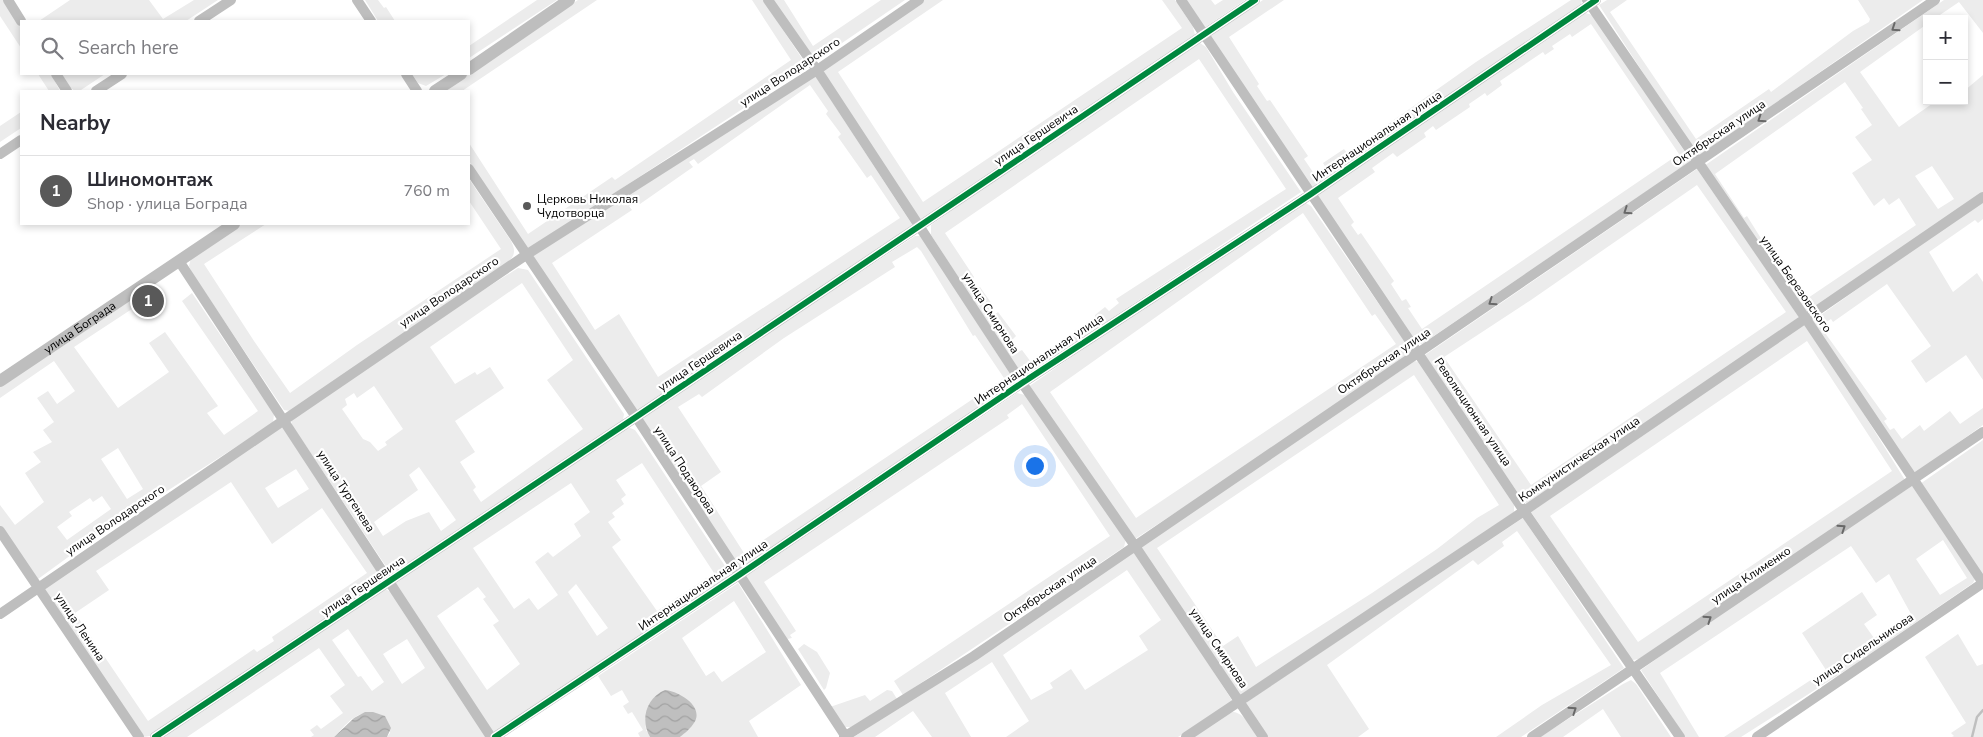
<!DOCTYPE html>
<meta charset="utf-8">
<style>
:root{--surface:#fff;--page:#f7f7f7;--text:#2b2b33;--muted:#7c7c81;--line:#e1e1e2;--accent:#595959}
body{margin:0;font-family:"Nunito Sans",sans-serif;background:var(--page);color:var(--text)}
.controls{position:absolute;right:15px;top:15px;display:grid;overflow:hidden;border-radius:0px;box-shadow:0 2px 8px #0003}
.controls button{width:45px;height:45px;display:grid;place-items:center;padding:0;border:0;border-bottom:1px solid var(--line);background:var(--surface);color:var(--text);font:25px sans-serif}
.you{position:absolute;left:1034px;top:465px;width:18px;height:18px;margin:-12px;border:4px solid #fff;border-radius:50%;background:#1a73e8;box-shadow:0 0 0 8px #1a73e833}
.badge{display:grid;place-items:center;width:32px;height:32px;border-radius:50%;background:var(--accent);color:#fff;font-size:16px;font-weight:700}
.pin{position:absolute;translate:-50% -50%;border:2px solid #fff;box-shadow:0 1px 5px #0006}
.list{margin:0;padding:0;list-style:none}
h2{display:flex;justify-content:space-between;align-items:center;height:65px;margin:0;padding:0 20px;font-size:21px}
h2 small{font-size:16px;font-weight:400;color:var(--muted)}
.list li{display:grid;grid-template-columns:32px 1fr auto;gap:15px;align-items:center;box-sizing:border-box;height:70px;padding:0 20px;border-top:1px solid var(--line)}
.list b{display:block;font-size:19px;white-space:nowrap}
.list p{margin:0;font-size:16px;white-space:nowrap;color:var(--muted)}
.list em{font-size:16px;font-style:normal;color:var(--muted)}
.icon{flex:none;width:28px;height:28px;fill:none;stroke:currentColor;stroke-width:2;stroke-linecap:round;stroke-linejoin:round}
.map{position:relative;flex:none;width:1983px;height:737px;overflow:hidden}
.search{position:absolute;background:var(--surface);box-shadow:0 2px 8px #0003;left:20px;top:20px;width:450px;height:55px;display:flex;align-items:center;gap:12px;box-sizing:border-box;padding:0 18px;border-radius:0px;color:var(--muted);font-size:19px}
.panel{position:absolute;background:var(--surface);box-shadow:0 2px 8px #0003;left:20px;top:90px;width:450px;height:135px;border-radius:0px}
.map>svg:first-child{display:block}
</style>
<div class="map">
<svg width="1983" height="737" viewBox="0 0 1983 737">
<defs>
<pattern id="water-waves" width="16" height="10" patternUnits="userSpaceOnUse" patternTransform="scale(1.25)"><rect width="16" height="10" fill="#bfbfbf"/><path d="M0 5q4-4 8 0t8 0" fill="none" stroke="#a2a2a2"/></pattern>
</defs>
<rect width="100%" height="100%" fill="#fff"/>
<path fill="#ececec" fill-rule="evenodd" d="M0,0h4l17,26v22l-21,-32z
M70,0h79l14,19 31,-19h24l-32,21h-147z
M365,0h13l6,8 2,-1 9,14h-17z
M537,0h20l-88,58v-12z
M578,0h19l-135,91h-20z
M752,0h11l42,63 -2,6 -275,181 -59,-89v-18l59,91 84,-57 3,3 176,-120z
M772,0h12l29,46 68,-46h24l-82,56 -8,3z
M917,0h26l-105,72 85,130 259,-174 -20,-28h13l18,27 2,8 -272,184h-3l-102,-151z
M1185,0h26l4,5 8,-5h22l-41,28z
M1263,0h21l-55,37 30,47 -2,2 10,15 3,-1 38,56 -4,3 11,16 11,-7 -3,-5 21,-14 3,4 129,-91 95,-62h11l-1,5 -270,183 -101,-152z
M1607,0h20l-17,12 86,127 73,-50 2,3 82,-61 16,-9 1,-3 -12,-19h65l-225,157 -99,-152z
M1944,0h39v33l-24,-31 -25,17h-7v5l-67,48 39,55 37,-26h28v-10l19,-16v123l-177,117 -102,-149zM1845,82l18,26 -2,1 11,16 -17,12 17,23 -20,13 22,33 10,-8 5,7 10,-7 17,27 -114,77 -27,-37 2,-1 -30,-48 -3,2 -29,-44zM1932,166l22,33 -16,10 -23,-33z
M1585,13l8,2 98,146 -269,183h-5l-101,-149zM1591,24l88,130 -257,175 -14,-21 3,-1 -5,-8 -4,2 -11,-17 3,-3 -33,-48 -3,2 -7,-10 3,-3 -16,-24 37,-26 -3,-4 21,-15 4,4 29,-20 -2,-4 9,-7 3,4 34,-23 -1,-3 16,-11 2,3 15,-11 -2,-4 43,-29 2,3 9,-6 -2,-3 18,-12 2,3z
M1200,43l6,4 27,45 68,100 -276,184 -3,-1 -91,-140v-10l68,-48zM1199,59l87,130 -170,110 3,4 -10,8 -4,-4 -10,8v2l-21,14 1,2 -44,29 -9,-12 -4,2 -7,-11 5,-5 -18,-24 -4,3 -6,-8 4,-3 -12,-17 -3,2 -6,-9 3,-3 -29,-44z
M38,74h13l9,17h-11z
M60,74h45l-24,16 -6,1 -7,-5z
M412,74h34l-20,12 -8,-3z
M814,74l99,152 -270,182 -7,3 -104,-155zM810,85l18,26 -2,3 15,20 -3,3 29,41 4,-3 29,43 -242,159 -39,-63 -24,16 -43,-67 80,-53 -3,-4 8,-5 3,3 53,-37 -4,-5 5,-3 4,5z
M21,112v16l-21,14v-16z
M1697,169l102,148 -172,120 -101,67 -39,-55 -62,-94zM1697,185l89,127 -255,173 -87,-128 87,-57z
M469,179l42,62c5,10 4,15 -4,22l-217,148 -6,-1 -92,-137 -3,-7 2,-8 51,-34h24l-62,40 50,77 36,52 67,-48 144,-96 -32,-48z
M1983,200v19l-5,4 -3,-3 -46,32 24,40 24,-19 6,9v98l-17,-25 -40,28 -15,-22 20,-15 -44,-62 -54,38 -2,-3 -11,7 67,93 -3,2 6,9 4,-2 8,11 18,-14 4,6 26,-20 10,13 23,-16v17l-69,49 -103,-152z
M1304,202l7,4 101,146 -199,136 -78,51 -107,-152 189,-131zM1303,213l69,103 3,-2 21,30 -260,174 -86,-126z
M915,236h6l93,144v3l-46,34 -102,65 -126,88 -95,-142 -3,-12zM917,247l4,4 52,85 2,-1 29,43 -260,175 -43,-67 20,-14 -43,-65 21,-13 3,3 82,-59 111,-71 -3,-5z
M518,268l10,2 96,144 -1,6 -230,153 -4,-2 -97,-146 -1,-6 89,-63zM522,283l51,77 -26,20 36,49 -102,73 -8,-12 3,-3 -16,-25 15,-10 -20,-31 49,-33 -14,-21 -13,8 -2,-3 -20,12 -25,-37zM374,386l29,43 -18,13 2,3 -9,6 -8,-9 -7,-3 -21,-30 5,-4 -2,-6 9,-6 3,5zM419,467l37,53 -15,11 -12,-19 -23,9 -23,15 -9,-14 44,-32 -9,-15z
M192,293l82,121 -1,9 -173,111 -62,45 -38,-51v-23l15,20 29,-23 -19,-29 16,-11 -8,-10 19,-10 -9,-12 11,-8 -17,-24 11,-7 9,13 18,-13 -21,-30 -54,37v-14l129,-87 6,10 -61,40 44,61 51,-36 -20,-29 16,-11 53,74 -11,7 17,22 34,-24 -76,-110zM118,448l25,41 -16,10 -26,-40zM102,496l9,13 -44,31 -10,-13 15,-11 -3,-4 21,-14 3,4z
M1804,324l48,71 53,85 -266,179 -6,1 -3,-3 -99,-145zM1807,341l85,130 -254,171 -88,-126z
M1415,361l3,1 96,143v7l-276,186 -99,-151zM1414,375l85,130 -22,13 -40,31 -65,44 -116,74 -18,-31 -15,10 -66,-98z
M1017,393l8,2 101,144 -2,8 -221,148 -9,-14 216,-145 -88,-132 -15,11 2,3 -245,164 32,49 -6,4 2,3 -5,1 -42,-62z
M280,428h3l98,149 -2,7 -229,152 -7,1 -99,-144 -1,-9zM296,469l13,20 -31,19 -13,-20zM231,482l41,62 50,-36 45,65 -95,64 2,4 -17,11 -3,-3 -106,72 -73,-108 34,-23 -13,-19z
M630,428l5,2 5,7 85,129 3,5 -2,9 -230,152 -4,-1 -96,-147v-2l229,-153zM642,463l72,110 -57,38 -45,-64 9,-7 -13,-18 7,-5 -3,-4 12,-9 -3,-5 5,-4 -10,-15zM571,483l19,29 -16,12 7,12 -28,21 -5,-5 -13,10 23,33 -20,15 -9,-12 -15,11 -41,-61zM576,584l32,44 -11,8 -29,-44zM478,587l8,10 -3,2 16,22 -6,4 27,39 -33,26 -50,-74z
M1983,440v140l-63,-96z
M1912,486l63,93 -2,4 -119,82 -113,72h-17l102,-67 -24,-37 60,-41 15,23 -13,9 10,14 37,-24 -22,-40 -13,9 -25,-37 -191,127 39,64h-14l-44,-67 95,-68zM1943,540l24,38 -27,17 -24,-36z
M1523,518l101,150 -103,69h-25l46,-32 69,-40 -94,-134 -15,11 2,4 -26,19 -5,-5 -146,105 42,64 -11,8h-95l-18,-33 3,-3z
M1135,550l98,152 -55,35h-172l23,-16 -37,-59 -47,31 26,44h-39l-19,-26 -38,26h-21zM1127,570l34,50 -22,16 9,14 -63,40 -14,-21 -21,14 3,5 -22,12 -28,-45z
M738,583l63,102 -52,36 9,16h-78l14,-14 -49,-5 1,12 4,7h-10l-2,-4 5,-3 -11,-18 -4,2 -5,-8 6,-4 -7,-12 -11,6 -13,-20zM734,601l32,51 -44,30 -8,-11 -8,5 -24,-38z
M385,589l6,3 95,145h-99l3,-4 -5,-17c-26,-9 -34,3 -51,21h-23l3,-2 -4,-5 7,-5 4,4 22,-16 -13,-17 15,-11 -26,-37 -132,89h-26zM348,629l36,53 -12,9 -11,-15 -3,1 -26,-37zM407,639l18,29 -23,16 -19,-30z
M1958,634l19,32 6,-2v73h-31l2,-1 -3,-3 15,-10 -41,-66z
M804,644l13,8 13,21 -4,15 -2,2 -26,-41z
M1631,680l5,4 35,53h-50l-18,-28 -40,28h-23l83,-53z
M887,690l5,1 5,8 -46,28h-6l-15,-20 35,-12 5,6z
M1233,712c12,1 18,16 24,25h-63l35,-24z"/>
<path fill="url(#water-waves)" d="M665,690c13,1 40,16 29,33 -3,5 -9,10 -14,14h-30c-10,-17 -4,-39 15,-47z
M365,712h8l12,4 6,12 -4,9h-53l20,-19z"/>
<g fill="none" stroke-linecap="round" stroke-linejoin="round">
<path stroke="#bfbfbf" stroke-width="2.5" d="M1972,737l5,-20 6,-7"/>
<path stroke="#bebebe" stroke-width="10" d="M8,0l13,21
M357,0l14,21
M768,0l49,70 205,313 113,163 128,191
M1181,0l343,511 156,226
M1587,0l219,319 177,264 -226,154
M199,21l32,-21
M56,74l11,17
M406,74l11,17
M96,91l26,-17
M0,154l21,-14
M469,169l167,248 210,320
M179,261l312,476
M0,531l139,206
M0,614l526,-359 291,-185 102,-70
M155,737l481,-320 619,-417
M495,737l244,-162 283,-192 289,-189 285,-194
M844,737l130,-81 961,-656
M1186,737l338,-226 459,-314
M1532,737l451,-305"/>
<g stroke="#bebebe" stroke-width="12">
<path d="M469,69l100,-69"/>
<path d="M435,91l26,-17"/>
<path id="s1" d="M0,381l234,-157"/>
</g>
<defs>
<path id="cycleway" d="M155,737l481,-320 619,-417
M495,737l244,-162 283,-192 289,-189 285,-194"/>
</defs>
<use href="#cycleway" stroke="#fff" stroke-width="9"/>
<use href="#cycleway" stroke="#00873e" stroke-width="6"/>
</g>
<defs><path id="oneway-chevron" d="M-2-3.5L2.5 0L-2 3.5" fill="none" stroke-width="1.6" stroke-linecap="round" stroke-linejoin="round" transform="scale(1.25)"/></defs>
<g stroke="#686868">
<use href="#oneway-chevron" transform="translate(1895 28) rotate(146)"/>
<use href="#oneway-chevron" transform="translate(1761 119) rotate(146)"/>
<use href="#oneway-chevron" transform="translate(1627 211) rotate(146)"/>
<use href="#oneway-chevron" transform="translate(1492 302) rotate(146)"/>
<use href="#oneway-chevron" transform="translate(1842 528) rotate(-34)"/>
<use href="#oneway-chevron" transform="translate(1708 619) rotate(-34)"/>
<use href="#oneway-chevron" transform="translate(1573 710) rotate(-34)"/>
</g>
<circle fill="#595959" stroke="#fff" stroke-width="2" cx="527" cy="206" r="5"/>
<g text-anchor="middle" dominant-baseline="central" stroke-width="4.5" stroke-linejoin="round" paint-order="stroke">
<g font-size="12" fill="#000" stroke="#fff">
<text transform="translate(790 72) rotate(-33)">улица Володарского</text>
<text transform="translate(1719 133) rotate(-34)">Октябрьская улица</text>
<text transform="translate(1036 135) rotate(-34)">улица Гершевича</text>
<text transform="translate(1377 136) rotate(-34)">Интернациональная улица</text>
<text transform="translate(1796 284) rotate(55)">улица Березовского</text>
<text transform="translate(449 292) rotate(-34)">улица Володарского</text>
<text transform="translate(991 313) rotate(57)">улица Смирнова</text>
<text stroke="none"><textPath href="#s1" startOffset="96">улица Бограда</textPath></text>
<text transform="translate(1039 359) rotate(-34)">Интернациональная улица</text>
<text transform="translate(700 361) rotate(-34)">улица Гершевича</text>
<text transform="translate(1384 361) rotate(-34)">Октябрьская улица</text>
<text transform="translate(1473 412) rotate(56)">Революционная улица</text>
<text transform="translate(1579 459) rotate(-34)">Коммунистическая улица</text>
<text transform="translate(685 470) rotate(57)">улица Подаюрова</text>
<text transform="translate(346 491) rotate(57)">улица Тургенева</text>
<text transform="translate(115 520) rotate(-34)">улица Володарского</text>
<text transform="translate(1751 575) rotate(-34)">улица Клименко</text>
<text transform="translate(703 585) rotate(-34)">Интернациональная улица</text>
<text transform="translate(363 586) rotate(-34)">улица Гершевича</text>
<text transform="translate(1050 589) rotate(-34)">Октябрьская улица</text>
<text transform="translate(80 627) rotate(56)">улица Ленина</text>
<text transform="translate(1219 648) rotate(56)">улица Смирнова</text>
<text transform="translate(1863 649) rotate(-34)">улица Сидельникова</text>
</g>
<g font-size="12" fill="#000" stroke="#fff" text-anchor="start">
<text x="537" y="199">Церковь Николая<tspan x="537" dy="14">Чудотворца</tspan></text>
</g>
</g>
</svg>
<div class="controls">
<button>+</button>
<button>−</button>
</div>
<div class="you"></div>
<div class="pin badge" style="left:148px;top:301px">1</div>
<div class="search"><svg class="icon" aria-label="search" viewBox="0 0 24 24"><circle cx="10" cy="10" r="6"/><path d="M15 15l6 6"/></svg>Search here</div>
<section class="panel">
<h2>Nearby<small></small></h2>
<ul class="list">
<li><span class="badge">1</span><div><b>Шиномонтаж</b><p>Shop · улица Бограда</p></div><em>760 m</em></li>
</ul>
</section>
</div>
